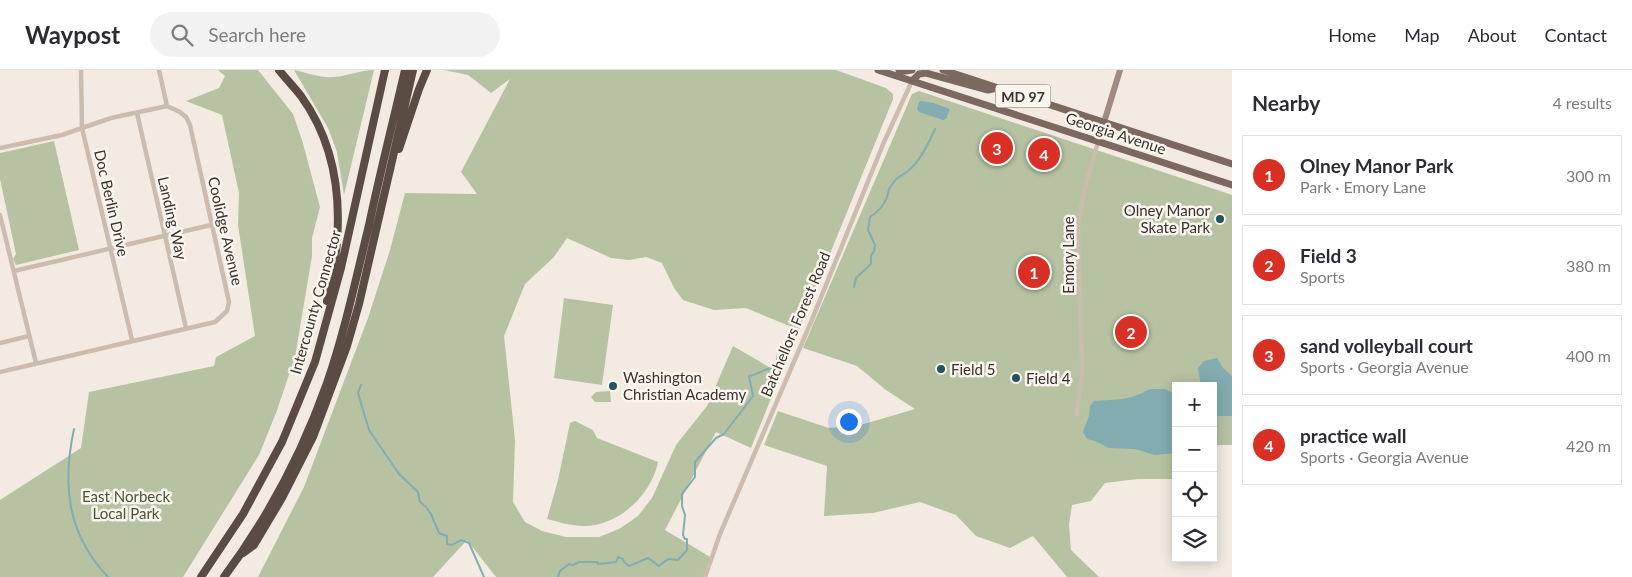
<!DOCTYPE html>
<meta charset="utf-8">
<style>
:root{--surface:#fff;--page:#f2f2f3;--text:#2b2b33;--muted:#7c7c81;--line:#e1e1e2;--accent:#d93025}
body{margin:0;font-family:Lato,sans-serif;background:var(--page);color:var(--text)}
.controls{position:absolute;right:15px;bottom:15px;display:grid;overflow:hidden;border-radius:0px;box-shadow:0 2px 12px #0003}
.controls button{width:45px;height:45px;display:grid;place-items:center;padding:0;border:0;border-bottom:1px solid var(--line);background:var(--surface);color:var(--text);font:25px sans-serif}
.you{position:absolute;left:848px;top:351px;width:18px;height:18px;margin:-12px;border:4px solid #fff;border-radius:50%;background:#1a73e8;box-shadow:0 0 0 8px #1a73e833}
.badge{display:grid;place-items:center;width:32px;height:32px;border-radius:50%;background:var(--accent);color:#fff;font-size:16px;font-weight:700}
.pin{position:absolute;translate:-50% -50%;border:2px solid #fff;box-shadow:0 1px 5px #0006}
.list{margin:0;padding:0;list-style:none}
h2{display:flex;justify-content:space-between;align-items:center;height:65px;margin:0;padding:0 20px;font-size:21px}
h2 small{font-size:16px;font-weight:400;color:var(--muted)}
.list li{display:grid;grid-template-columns:32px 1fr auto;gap:15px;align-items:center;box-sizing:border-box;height:80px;margin:0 10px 10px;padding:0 10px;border:1px solid var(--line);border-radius:0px}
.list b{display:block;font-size:19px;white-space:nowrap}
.list p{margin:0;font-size:16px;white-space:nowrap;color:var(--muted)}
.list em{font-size:16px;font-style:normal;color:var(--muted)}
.icon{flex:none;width:28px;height:28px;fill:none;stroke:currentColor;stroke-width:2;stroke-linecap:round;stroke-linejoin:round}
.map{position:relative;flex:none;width:1232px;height:507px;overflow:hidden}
header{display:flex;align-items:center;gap:30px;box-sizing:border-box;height:70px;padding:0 25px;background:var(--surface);border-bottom:1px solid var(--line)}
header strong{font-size:24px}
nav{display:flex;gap:28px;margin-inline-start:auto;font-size:18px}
.search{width:350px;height:45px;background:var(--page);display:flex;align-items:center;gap:12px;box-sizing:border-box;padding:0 18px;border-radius:28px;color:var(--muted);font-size:19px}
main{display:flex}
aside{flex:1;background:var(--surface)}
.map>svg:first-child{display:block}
</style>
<header>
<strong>Waypost</strong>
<div class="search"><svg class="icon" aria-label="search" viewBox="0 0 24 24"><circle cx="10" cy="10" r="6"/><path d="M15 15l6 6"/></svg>Search here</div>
<nav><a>Home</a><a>Map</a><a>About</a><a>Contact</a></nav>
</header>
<main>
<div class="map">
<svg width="1232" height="507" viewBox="0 0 1232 507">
<rect width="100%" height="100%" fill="#f3ebe2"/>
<path fill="#b6c2a2" d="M218,0h40l35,44 9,26 18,67 -8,31v18l-17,101 -19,56 -17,42 -76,122h-183v-77l81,-52 8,-56 125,-26 2,-9 39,-21 -17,-111 1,-32 -17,-78 -36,-14 33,-13 6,-12z
M294,0c14,3 26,8 40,7 14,-1 26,-7 40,-7l-30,125 -7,-43 -9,-24z
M444,0h392l50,18 7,6v5l-94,231 -53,-22 -32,2 -31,-10 -9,-12 -12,-25 -16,-6 -17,3 -18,-2 -44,-20 -13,19 -29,27 -21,52 11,104 -2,62 12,20 17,9 24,6h33l20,-8 19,-13 14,-18 24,-53 31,-39 26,-60 48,28 -30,74 -35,-16 -51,98 47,28 -7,19h-209l-29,-37 -34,37h-175l46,-90 64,-169 22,-68 15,-57 72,1 -16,-22 49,-93 -19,14 -23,-18z
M919,21l313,104v250h-16l-3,3v-62h-37v93h-38l-33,4 -14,18 -19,4 -3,20 2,25 28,27h-32l-34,-41 -23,12 -34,-12 -20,-21 -36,-13 -47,11 -49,3 3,-50 -63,-21 14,-34 51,17 35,-4 51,-15 -29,-19 -29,-24 -54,-18 109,-254z
M54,71l25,109 -63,15 -3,-6 3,-5 -16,-75v-26z
M564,228l49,7 -11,80 -48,-7z
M610,321l1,11h-16l-4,-5 5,-5z
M575,351l18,9 4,8 61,24c-6,32 -39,64 -74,64 -13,0 -25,-4 -37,-7l11,-39 12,-57z"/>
<path fill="#82acaf" d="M921,31l12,2 17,6 -4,10 -3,1 -24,-8 -2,-3 2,-7z
M1217,288l6,10 9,8v40h-19v-30h-12l-3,-18 6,-7z
M1150,319h14l12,5v59l-21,2 -20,-6 -26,-1 -14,-7 -8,-2 -4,-7 6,-16 1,-10 4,-5c25,-2 34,0 56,-12z"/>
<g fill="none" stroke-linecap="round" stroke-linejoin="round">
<path stroke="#82acaf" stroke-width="2" d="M854,217l2,-9 15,-14v-8l3,-5 1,-6 -7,-15 2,-13c7,-4 15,-13 17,-20 2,-5 1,-8 4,-11 6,-10 9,-9 17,-15 11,-8 22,-30 27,-42
M361,315l-3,8 11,37 30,44 19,18 2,10 6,5 5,7 8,19 8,3v8l5,1 9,-5 8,3 15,34
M74,359c-12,56 -7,105 34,148
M558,507l2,-6 9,-7 4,1 6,-3h18l1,2 18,-2 2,-5 5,2 1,3 5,4 19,-8 11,8 9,-7 10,1 9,-10v-11h-2l-2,-4 2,-20 -3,-9v-12l13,-17v-15l21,-24 8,-4 29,-38 -4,-20c9,-1 13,-6 22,-8l3,3c4,-7 2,-10 4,-16 2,-11 11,-15 17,-24"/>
<path stroke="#cbbcae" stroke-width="4.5" d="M81,0l1,58 50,212
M159,0l8,36
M137,43l49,215
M0,78l62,-13 49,-17 56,-12 13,6 6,5 4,8 39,177 -2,9 -12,11 -215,50
M0,145l36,148
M14,201l197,-46
M0,273l29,-7
M1077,344l5,-43 -4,-146 6,-34 14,-49
M705,507l15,-43 91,-212 73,-180 28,-61"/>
<path stroke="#9f8b7f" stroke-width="6" d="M1098,72l22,-72"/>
<path stroke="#7b685e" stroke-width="7" d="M878,0l354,115
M899,0l6,1 7,-1
M943,0l289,94
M912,11l7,-7 7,-1 62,17 9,-2"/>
<path stroke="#5a4b43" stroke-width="8" d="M279,0c7,9 15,17 22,26 31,43 40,93 36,145 -1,20 -6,41 -10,60
M399,79l20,-60 8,-19
M243,483l11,-8 28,-47 31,-61 34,-91 12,-42 54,-234
M201,507l42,-63 39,-72 33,-80 26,-94 44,-198
M224,507c43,-58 79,-126 103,-194 18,-52 29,-105 42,-158 11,-52 24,-103 36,-155"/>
</g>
<g fill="#22555a" stroke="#faf5ef" stroke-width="2">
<circle cx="1220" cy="149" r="5"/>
<circle cx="941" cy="299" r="5"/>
<circle cx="1016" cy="308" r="5"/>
<circle cx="613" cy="316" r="5"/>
</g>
<g text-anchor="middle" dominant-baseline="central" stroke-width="5" stroke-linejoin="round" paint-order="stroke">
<rect fill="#faf5ef" stroke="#746c66" stroke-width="1" x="995.5" y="14.5" width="55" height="23" rx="4"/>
<g font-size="14" font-weight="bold" fill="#3a312c">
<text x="1023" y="26">MD 97</text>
</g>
<g font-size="15" fill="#3a312c" stroke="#faf5ef">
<text transform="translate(1116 63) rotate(18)">Georgia Avenue</text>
<text transform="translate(112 133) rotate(77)">Doc Berlin Drive</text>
<text transform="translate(173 148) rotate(77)">Landing Way</text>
<text transform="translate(226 161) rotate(77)">Coolidge Avenue</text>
<text transform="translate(1068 185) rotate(-90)">Emory Lane</text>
<text transform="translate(315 232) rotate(-74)">Intercounty Connector</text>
<text transform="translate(795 254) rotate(-67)">Batchellors Forest Road</text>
</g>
<g font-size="15" fill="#3a312c" stroke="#faf5ef" text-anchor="start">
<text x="1210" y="140" text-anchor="end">Olney Manor<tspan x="1210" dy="17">Skate Park</tspan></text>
<text x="951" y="299">Field 5</text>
<text x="623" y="307">Washington<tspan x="623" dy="17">Christian Academy</tspan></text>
<text x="1026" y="308">Field 4</text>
</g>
<g font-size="15" fill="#485730" stroke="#faf5ef">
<text x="126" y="426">East Norbeck<tspan x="126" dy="17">Local Park</tspan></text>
</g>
</g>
</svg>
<div class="controls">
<button>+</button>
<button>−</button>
<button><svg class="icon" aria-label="locate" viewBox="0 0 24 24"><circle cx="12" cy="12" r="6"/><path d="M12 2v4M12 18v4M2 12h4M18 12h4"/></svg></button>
<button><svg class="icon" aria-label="layers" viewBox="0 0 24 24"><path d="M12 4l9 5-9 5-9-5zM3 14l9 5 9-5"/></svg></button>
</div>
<div class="you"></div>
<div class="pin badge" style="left:1034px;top:202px">1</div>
<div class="pin badge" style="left:1131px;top:262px">2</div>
<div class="pin badge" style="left:997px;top:78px">3</div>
<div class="pin badge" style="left:1044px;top:84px">4</div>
</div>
<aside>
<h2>Nearby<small>4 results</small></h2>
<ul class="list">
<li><span class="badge">1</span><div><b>Olney Manor Park</b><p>Park · Emory Lane</p></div><em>300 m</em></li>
<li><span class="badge">2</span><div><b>Field 3</b><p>Sports</p></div><em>380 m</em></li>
<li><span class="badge">3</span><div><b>sand volleyball court</b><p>Sports · Georgia Avenue</p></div><em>400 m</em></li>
<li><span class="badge">4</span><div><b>practice wall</b><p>Sports · Georgia Avenue</p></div><em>420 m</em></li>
</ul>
</aside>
</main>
